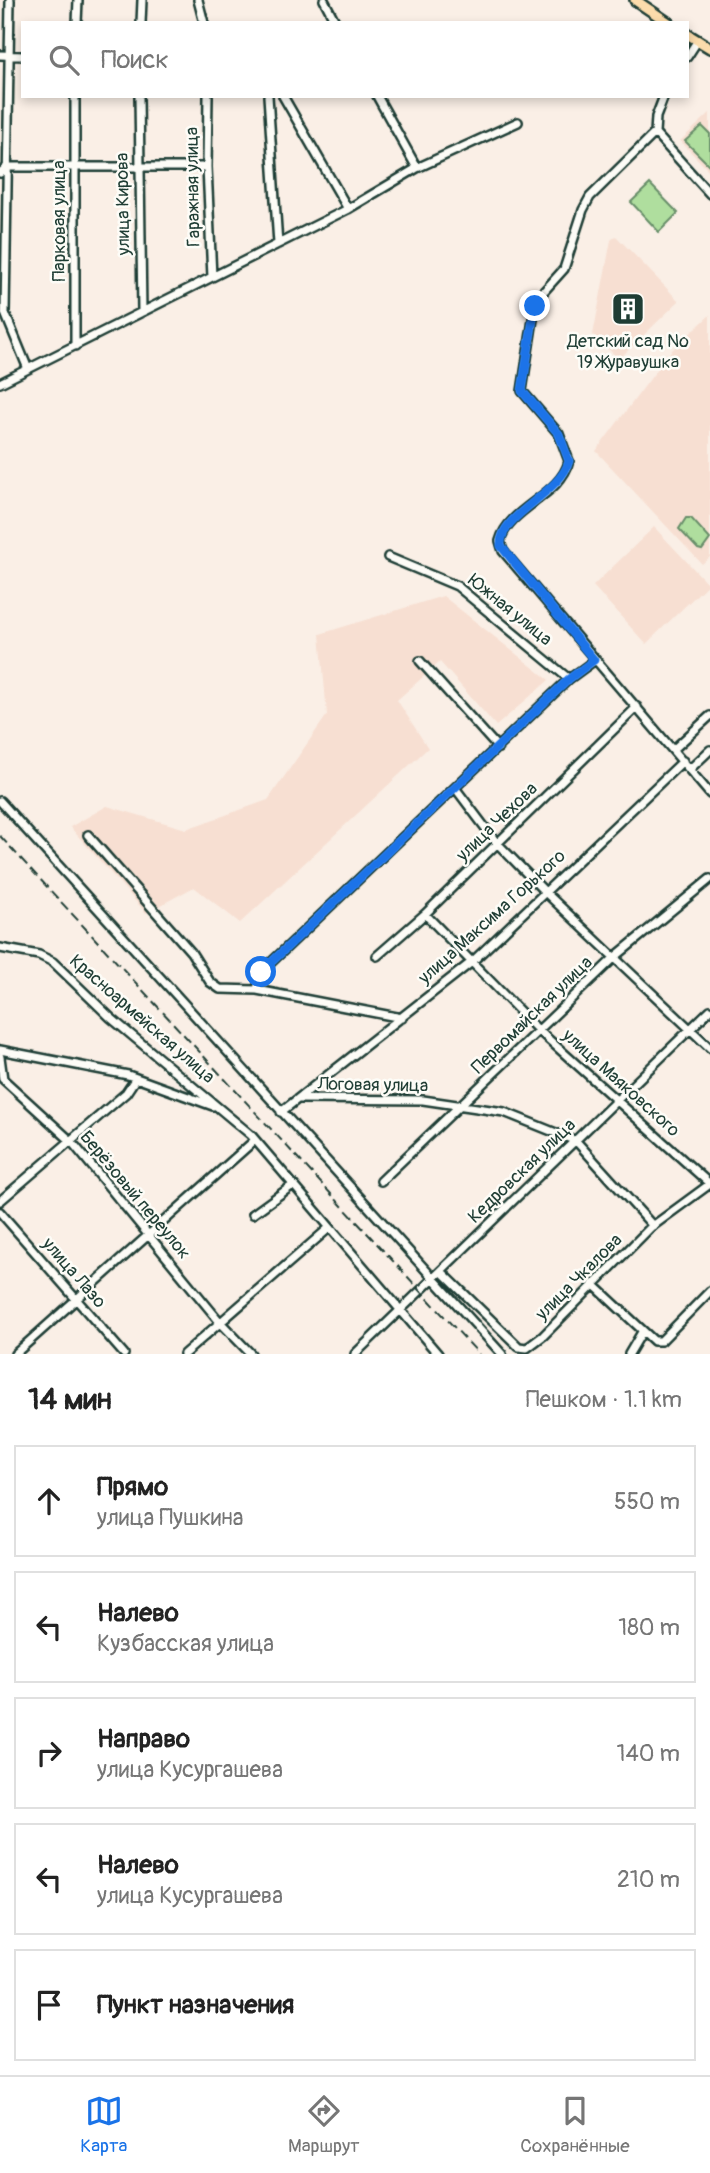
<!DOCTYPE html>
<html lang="ru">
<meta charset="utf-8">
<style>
:root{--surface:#fff;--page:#f6f6f6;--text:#222;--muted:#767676;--line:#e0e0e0;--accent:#1a73e8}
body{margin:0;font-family:Pangolin,sans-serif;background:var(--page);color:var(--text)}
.stop{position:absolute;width:21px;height:21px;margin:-16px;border:5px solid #1a73e8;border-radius:50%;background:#fff}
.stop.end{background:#1a73e8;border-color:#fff;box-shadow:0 2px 7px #0008}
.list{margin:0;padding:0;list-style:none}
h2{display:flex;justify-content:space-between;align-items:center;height:91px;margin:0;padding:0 28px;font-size:30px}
h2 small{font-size:23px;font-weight:400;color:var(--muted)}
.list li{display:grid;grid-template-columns:46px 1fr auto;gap:21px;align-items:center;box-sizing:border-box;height:112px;margin:0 14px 14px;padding:0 14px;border:2px solid var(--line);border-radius:0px}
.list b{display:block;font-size:26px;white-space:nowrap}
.list p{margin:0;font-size:23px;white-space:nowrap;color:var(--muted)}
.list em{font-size:23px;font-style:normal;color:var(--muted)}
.icon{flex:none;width:38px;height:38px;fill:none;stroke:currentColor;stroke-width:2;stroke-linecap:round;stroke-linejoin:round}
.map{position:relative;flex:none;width:710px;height:1354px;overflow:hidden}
.search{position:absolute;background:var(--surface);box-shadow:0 4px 10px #0003;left:21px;right:21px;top:21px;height:77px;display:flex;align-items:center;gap:18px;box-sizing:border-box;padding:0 24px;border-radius:0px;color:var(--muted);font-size:26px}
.sheet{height:721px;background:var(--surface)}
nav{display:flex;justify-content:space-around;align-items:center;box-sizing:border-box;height:98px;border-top:2px solid var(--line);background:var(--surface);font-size:19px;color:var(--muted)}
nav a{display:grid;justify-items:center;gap:4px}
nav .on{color:var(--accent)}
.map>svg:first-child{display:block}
</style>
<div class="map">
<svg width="710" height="1354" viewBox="0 0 710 1354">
<rect width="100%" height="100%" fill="#faefe6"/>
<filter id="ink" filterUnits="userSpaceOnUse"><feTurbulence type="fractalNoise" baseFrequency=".0143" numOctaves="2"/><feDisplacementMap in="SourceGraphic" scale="14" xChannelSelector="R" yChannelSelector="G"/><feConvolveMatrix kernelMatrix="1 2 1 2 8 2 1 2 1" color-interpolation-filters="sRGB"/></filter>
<g filter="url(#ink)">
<path fill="#f7dfd2" d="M710,113v59l-30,-31z
M616,236l63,65 -60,58 -26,-24 18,-95z
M710,315v242l-8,7 -106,-113 75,-100z
M654,527l54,57 -62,60 -53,-58z
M443,596l106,84 -53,46 -56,-64 -43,38 31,48 -188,175 -46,-36 -48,26 -76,-86 37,-21 79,23 82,-29 59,-85 -7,-81z"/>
<path fill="#afde9e" stroke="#678e69" stroke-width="2" d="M702,126l8,8v32l-25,-25z
M650,184l28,29 -19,19 -28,-30z
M686,518h5l19,21 -8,11 -4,-1 -19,-20z"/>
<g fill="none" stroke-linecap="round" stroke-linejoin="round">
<defs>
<path id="minor" d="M10,0l-5,313 23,56
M198,0l6,23
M324,0l12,23
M77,23l1,-23
M141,23l1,-23
M0,55l23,1
M687,57l11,-17
M139,96l3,216
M208,96l-1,71 5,110
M268,96l10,148
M283,96l65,113
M664,96l-8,21 -1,16 55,61
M655,133l-65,64 -7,13 -19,59 -28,31 -14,91 37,43 10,27c-8,35 -60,46 -69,80l3,10 207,243
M417,168l101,-46
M0,173l7,-6h200
M75,346v-250
M0,383l348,-174 69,-41 -40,-72
M388,557l69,29 112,93
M420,661l78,87
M674,749l36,-33
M690,769l20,-19
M456,789l40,53 49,50 165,156
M0,801l502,553
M88,835l103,117 19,30 10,7 37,1 145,28
M425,914l112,115 173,155
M0,948l39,7 14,7 58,56 140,117 187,219
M377,956l48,-42 212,-207
M257,990l4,-18 308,-293 26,-19
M0,1050l128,25 85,31
M0,1057l3,22 69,63 148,180 31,32
M300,1099l123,1 81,12 72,29 77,85
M281,1112l192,-151 210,-200
M381,1181l234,-224 95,-78
M0,1201l126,-108 10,-15
M0,1212l124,142
M253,1214l40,-29
M442,1272l77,75 8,1 16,-12 107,-108 60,-44
M593,1284l61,57h7l49,-50
M15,1354l240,-214
M184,1354l145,-126
M355,1354l355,-344
M629,1354l13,-22"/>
<path id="major" d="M635,0l34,23
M687,34l23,14"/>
</defs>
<use href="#minor" stroke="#1f3d34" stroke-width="12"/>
<use href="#major" stroke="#1f3d34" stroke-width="14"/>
<use href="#minor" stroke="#fdfcf7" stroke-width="7"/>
<use href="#major" stroke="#fcdcac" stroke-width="9"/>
<path stroke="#1f3d34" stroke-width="2" stroke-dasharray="10 5" stroke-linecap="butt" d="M0,836l479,518"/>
</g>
</g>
<g fill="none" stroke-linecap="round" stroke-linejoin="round" filter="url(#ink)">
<path stroke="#1a73e8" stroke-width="9" d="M261,972l308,-293 25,-19 -93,-114c-3,-31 60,-53 68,-85l-10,-27 -37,-43 13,-85"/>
</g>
<defs>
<symbol id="building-square" viewBox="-11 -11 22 22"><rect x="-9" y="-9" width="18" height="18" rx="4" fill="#1f3d34" stroke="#fdfcf7"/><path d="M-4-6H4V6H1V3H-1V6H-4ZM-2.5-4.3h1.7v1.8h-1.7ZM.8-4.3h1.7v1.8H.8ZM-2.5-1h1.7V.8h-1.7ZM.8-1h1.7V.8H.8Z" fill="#fff"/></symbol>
</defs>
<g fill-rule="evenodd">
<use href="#building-square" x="609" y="290" width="38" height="38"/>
</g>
<g text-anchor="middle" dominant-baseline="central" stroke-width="5" stroke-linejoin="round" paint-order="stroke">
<g font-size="18" fill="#1f3d34" stroke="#fdfcf7">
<text transform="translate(193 187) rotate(-91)">Гаражная улица</text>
<text transform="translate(123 204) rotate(-91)">улица Кирова</text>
<text transform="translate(59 221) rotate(-90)">Парковая улица</text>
<text transform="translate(510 610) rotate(39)">Южная улица</text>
<text transform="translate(497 822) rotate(-44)">улица Чехова</text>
<text transform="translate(492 917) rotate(-42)">улица Максима Горького</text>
<text transform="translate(532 1015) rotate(-44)">Первомайская улица</text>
<text transform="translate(142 1019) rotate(41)">Красноармейская улица</text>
<text transform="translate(621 1083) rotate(42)">улица Маяковского</text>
<text transform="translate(373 1085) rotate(1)">Логовая улица</text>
<text transform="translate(522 1171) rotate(-44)">Кедровская улица</text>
<text transform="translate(135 1195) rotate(50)">Берёзовый переулок</text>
<text transform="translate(74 1273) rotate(49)">улица Лазо</text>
<text transform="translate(579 1277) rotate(-45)">улица Чкалова</text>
</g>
<g font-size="18" fill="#1f3d34" stroke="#fdfcf7">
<text x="628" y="341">Детский сад №<tspan x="628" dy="21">19 Журавушка</tspan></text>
</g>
</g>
</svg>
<div class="stop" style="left:261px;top:972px"></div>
<div class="stop end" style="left:535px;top:306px"></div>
<div class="search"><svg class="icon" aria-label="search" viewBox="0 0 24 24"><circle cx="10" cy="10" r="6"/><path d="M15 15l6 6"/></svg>Поиск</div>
</div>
<section class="sheet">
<h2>14 мин<small>Пешком · 1.1 km</small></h2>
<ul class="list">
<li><svg class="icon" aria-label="ahead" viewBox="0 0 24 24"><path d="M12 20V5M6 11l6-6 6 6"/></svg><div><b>Прямо</b><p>улица Пушкина</p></div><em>550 m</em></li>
<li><svg class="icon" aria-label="left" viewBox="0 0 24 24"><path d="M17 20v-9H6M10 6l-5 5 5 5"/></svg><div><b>Налево</b><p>Кузбасская улица</p></div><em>180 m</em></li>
<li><svg class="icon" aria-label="right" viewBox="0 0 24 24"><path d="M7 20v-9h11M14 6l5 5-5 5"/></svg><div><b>Направо</b><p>улица Кусургашева</p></div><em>140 m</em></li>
<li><svg class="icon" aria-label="left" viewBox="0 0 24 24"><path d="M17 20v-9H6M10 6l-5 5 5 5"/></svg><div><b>Налево</b><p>улица Кусургашева</p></div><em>210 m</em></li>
<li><svg class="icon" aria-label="arrive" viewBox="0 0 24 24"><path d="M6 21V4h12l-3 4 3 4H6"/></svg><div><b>Пункт назначения</b></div></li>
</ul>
</section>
<nav>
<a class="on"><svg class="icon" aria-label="map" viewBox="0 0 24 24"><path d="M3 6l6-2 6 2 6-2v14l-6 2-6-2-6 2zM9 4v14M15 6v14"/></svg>Карта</a>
<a><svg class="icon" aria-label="directions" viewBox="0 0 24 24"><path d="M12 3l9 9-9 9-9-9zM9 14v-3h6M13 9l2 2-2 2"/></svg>Маршрут</a>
<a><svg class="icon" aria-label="saved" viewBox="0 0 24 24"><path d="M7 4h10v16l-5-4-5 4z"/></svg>Сохранённые</a>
</nav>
